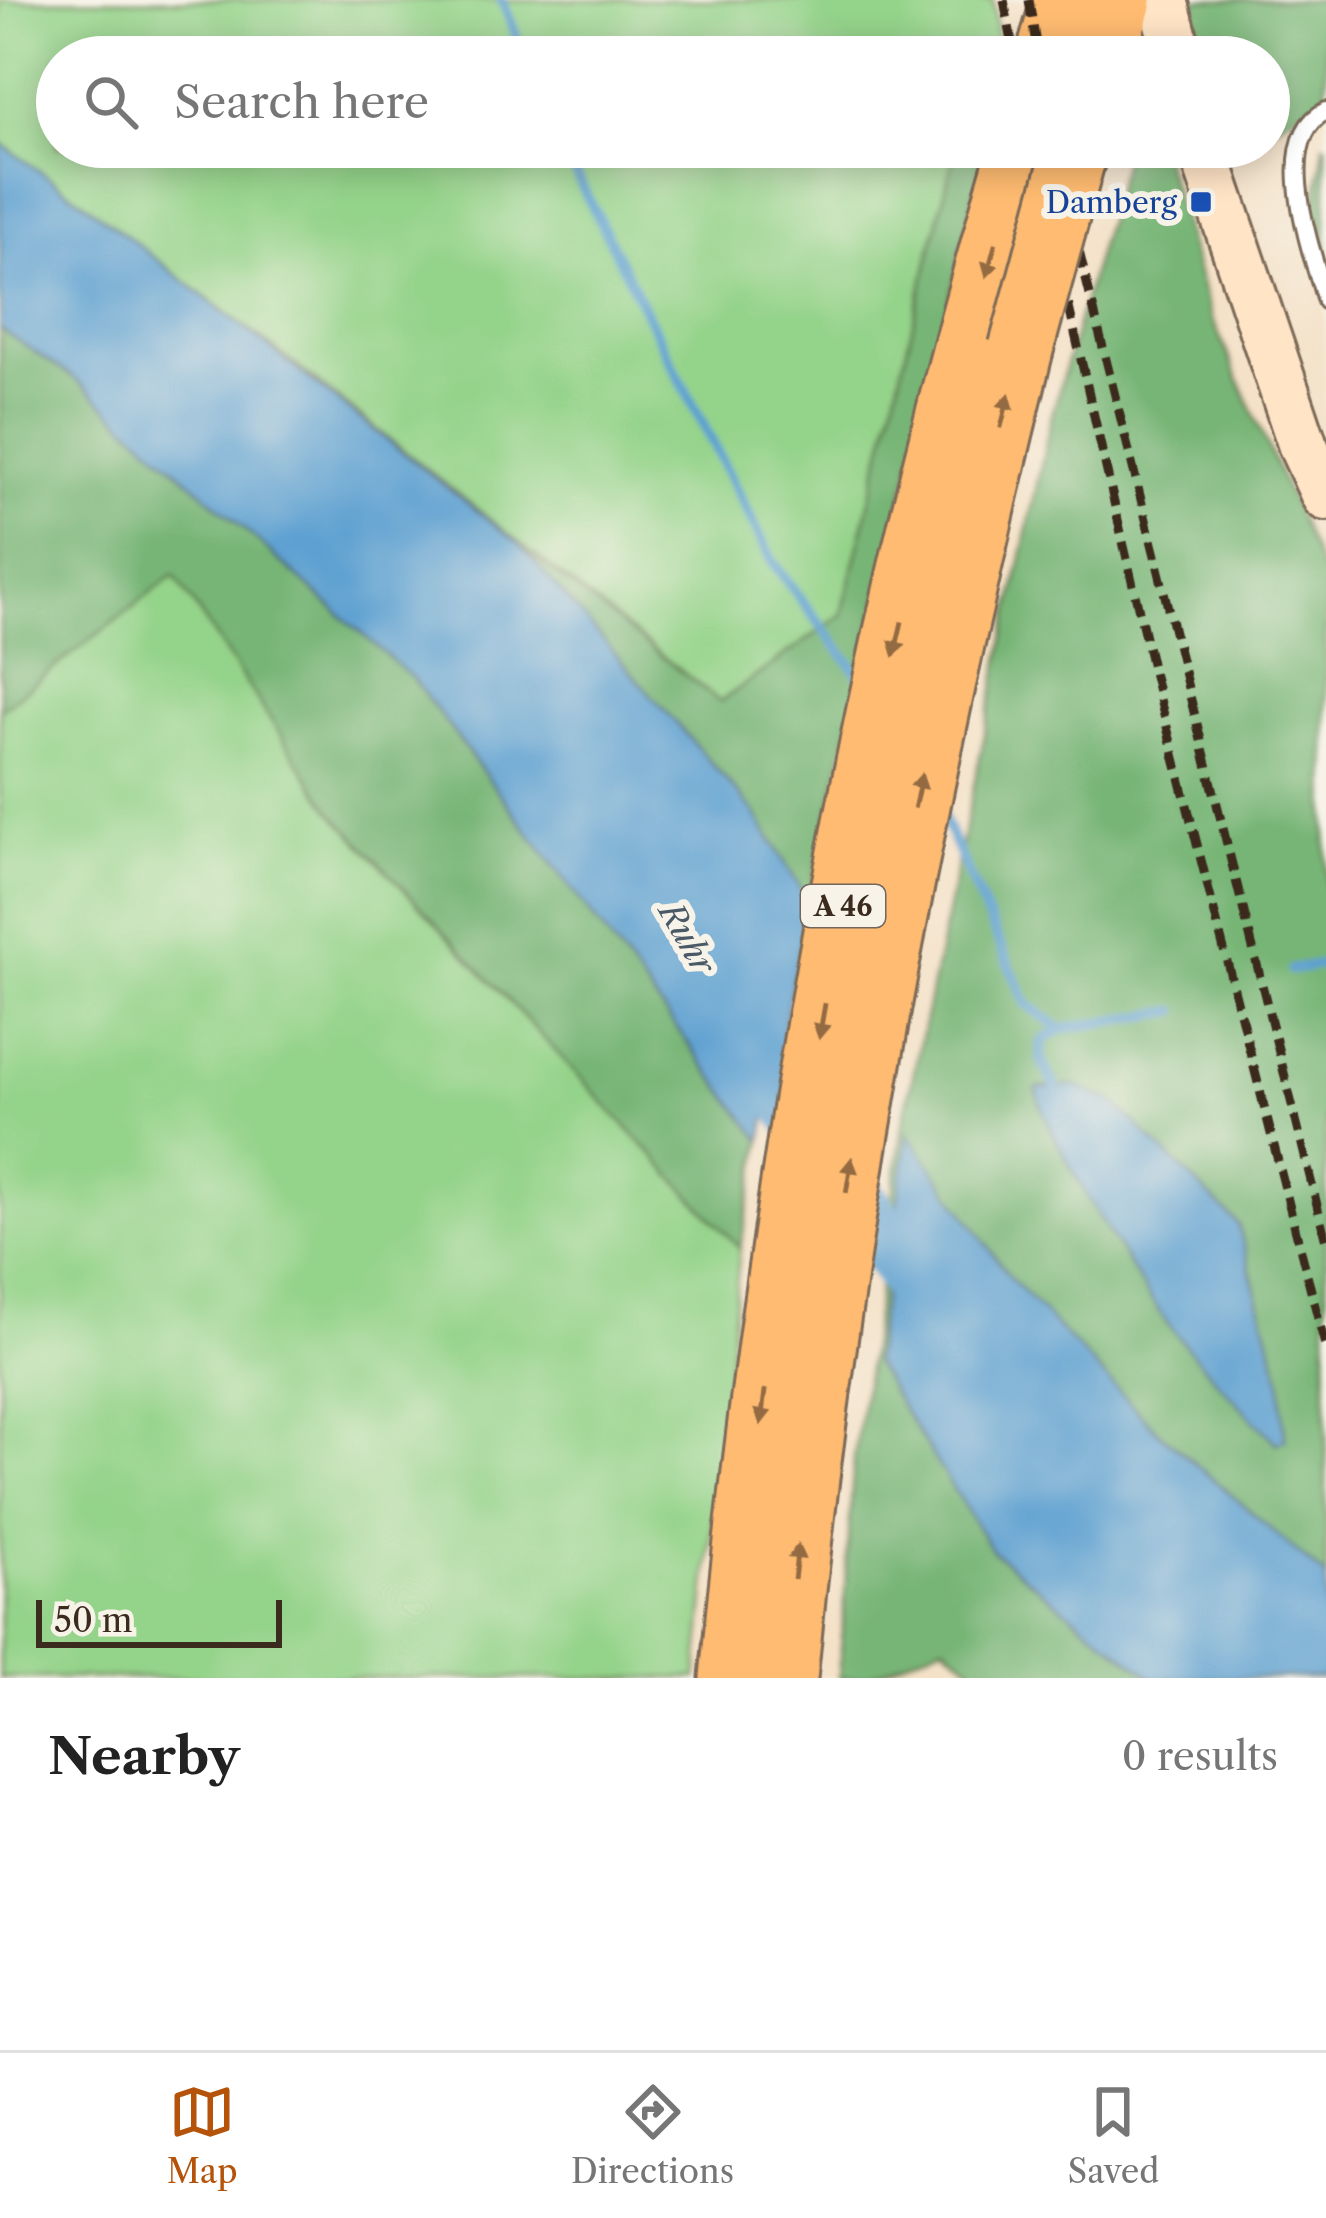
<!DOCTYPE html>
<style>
:root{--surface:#fff;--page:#f2f2f2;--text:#222;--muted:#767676;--line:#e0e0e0;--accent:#b45309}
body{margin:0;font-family:"Libre Caslon Text",serif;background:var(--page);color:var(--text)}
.scale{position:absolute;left:36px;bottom:30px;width:246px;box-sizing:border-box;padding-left:12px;border:6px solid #3b2a1e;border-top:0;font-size:33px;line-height:42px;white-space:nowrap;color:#3b2a1e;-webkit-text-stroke:9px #f7f3e8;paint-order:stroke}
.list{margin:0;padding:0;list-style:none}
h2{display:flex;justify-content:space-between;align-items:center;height:156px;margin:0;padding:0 48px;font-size:51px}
h2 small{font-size:39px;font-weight:400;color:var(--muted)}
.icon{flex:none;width:66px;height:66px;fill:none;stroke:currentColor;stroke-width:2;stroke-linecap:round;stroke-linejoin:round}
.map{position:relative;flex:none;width:1326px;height:1678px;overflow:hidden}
.search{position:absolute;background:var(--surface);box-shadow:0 6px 30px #0003;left:36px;right:36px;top:36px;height:132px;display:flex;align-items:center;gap:30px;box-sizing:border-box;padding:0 42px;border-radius:66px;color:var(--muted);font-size:45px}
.sheet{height:372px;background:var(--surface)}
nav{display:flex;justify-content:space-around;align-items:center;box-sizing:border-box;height:168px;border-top:3px solid var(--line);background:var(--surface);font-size:33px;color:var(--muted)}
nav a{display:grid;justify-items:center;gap:6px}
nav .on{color:var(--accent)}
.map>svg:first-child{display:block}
</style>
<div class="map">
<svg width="1326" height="1678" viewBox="0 0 1326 1678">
<rect width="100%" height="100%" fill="#f7f3e8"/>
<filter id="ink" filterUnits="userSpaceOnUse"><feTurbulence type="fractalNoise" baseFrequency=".00833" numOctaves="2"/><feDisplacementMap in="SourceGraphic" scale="24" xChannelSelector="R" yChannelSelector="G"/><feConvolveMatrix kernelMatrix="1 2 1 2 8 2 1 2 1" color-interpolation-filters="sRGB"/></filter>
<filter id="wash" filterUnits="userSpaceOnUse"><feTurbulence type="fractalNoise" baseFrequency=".004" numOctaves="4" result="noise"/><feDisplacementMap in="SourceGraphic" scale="48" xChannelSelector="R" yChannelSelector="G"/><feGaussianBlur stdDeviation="2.7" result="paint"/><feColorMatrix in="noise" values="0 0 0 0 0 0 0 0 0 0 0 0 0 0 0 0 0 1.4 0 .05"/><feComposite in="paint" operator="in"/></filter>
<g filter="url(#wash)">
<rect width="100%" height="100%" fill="#f4e1c7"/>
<path fill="#94d38a" stroke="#687e54" stroke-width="3" d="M0,0h993l6,57h-942v90h899l-114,468 -122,87 -424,-337 -296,-223z
M174,574l158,238 408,436 -43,430h-697v-968z"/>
<path fill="#77b576" stroke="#59704a" stroke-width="3" fill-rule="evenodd" d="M1190,0h136v95l-57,34v-72h-64z
M1324,144h2v119l-11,-51z
M956,147h29l-177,754 -53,-88 -236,-268 201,157 122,-87z
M1127,147h33l51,169 115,265v996l-171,-148 -143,-149 -104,-145 85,417 160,126h-168l-41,-34 -80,34h-25l15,-220 50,-340 147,-700zM1112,1101l126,123 43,157 -4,62 -112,-123z
M0,329l74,49 339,301 349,462 -22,107 -408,-436 -158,-237 -174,135z"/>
<path fill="#5da0d1" stroke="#4c6578" stroke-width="3" d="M0,143l85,60 432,339 238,271 53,88 -46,240 -349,-462 -339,-301 -74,-49z
M1074,1086l38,15 126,123 43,157 4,59 -9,3c-37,-39 -78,-80 -111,-123 -25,-34 -128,-199 -128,-232z
M908,1133l104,147 143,149 171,148v101h-173l-160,-126 -120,-190z"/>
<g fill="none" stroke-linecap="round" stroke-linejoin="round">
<path stroke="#5da0d1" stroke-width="10" d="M502,0l23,57
M562,147l212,417 87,113
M942,816l85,188 34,25
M1291,970l35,-6
M1056,1087l-15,-27 1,-19 19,-12 115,-18"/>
<path stroke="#5da0d1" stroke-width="60" d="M730,1008l206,310"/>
</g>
</g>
<g filter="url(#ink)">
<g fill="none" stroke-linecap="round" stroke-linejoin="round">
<defs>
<path id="service" d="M1326,111c-57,28 -13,144 0,190"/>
<path id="secondary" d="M1163,0l15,57
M1202,147l101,299 23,50"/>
<path id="motorway" d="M1048,57l16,-57
M1103,57l17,-57
M732,1678c49,-515 143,-1034 289,-1531
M785,1678c43,-450 128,-891 236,-1329"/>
</defs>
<use href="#service" stroke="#7c6a59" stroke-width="22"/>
<use href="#secondary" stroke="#7c6a59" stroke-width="54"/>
<use href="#motorway" stroke="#7c6a59" stroke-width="69"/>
<use href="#service" stroke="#fff" stroke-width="16"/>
<use href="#secondary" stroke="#ffe4c6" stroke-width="48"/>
<use href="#motorway" stroke="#febb71" stroke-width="63"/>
<path stroke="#3b2a1e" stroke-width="9" stroke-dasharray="18 9" stroke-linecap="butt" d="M1004,0l11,57
M1029,0l9,57
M1032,147l122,529 172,673
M1053,147l273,1094"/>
<defs>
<path id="motorway-bridge" d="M1021,349l55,-202"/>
</defs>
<use href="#motorway-bridge" stroke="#7c6a59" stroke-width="69" stroke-linecap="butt"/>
<use href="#motorway-bridge" stroke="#febb71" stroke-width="63"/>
</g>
<defs><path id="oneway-solid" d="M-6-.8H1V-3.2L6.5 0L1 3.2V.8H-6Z" transform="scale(3)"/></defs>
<g fill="#936b43">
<use href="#oneway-solid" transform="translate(991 260) rotate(105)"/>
<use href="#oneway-solid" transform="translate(1005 411) rotate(-76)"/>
<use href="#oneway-solid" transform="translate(898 639) rotate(103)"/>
<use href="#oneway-solid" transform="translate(918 791) rotate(-78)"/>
<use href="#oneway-solid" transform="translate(822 1021) rotate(100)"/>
<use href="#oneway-solid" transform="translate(849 1175) rotate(-81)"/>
<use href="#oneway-solid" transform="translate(763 1407) rotate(97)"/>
<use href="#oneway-solid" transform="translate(796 1562) rotate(-84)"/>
</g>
</g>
<rect fill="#1a4fb4" stroke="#f7f3e8" stroke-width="4.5" x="1189" y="190" width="24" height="24" rx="6"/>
<g text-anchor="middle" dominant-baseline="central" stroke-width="12" stroke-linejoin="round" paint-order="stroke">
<rect fill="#f7f3e8" stroke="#73665b" stroke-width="3" x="801" y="885" width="84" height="42" rx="9"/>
<g font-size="27" font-weight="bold" fill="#3b2a1e">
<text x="843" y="906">A 46</text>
</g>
<g font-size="30" fill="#164399" stroke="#f7f3e8" text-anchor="end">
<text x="1177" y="202">Damberg</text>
</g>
<g font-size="33" font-style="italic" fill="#495966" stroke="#f7f3e8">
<text transform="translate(687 938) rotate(60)">Ruhr</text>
</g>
</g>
</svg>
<div class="scale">50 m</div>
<div class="search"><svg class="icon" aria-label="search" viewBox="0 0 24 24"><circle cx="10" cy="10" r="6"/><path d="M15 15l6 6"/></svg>Search here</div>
</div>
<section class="sheet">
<h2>Nearby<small>0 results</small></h2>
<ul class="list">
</ul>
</section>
<nav>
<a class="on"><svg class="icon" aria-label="map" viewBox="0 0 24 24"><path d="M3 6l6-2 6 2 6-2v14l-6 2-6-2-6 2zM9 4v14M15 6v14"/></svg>Map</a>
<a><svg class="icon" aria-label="directions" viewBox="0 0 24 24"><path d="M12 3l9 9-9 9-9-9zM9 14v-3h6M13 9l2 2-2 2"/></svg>Directions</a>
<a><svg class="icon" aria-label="saved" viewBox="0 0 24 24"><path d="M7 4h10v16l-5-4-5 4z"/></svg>Saved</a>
</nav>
